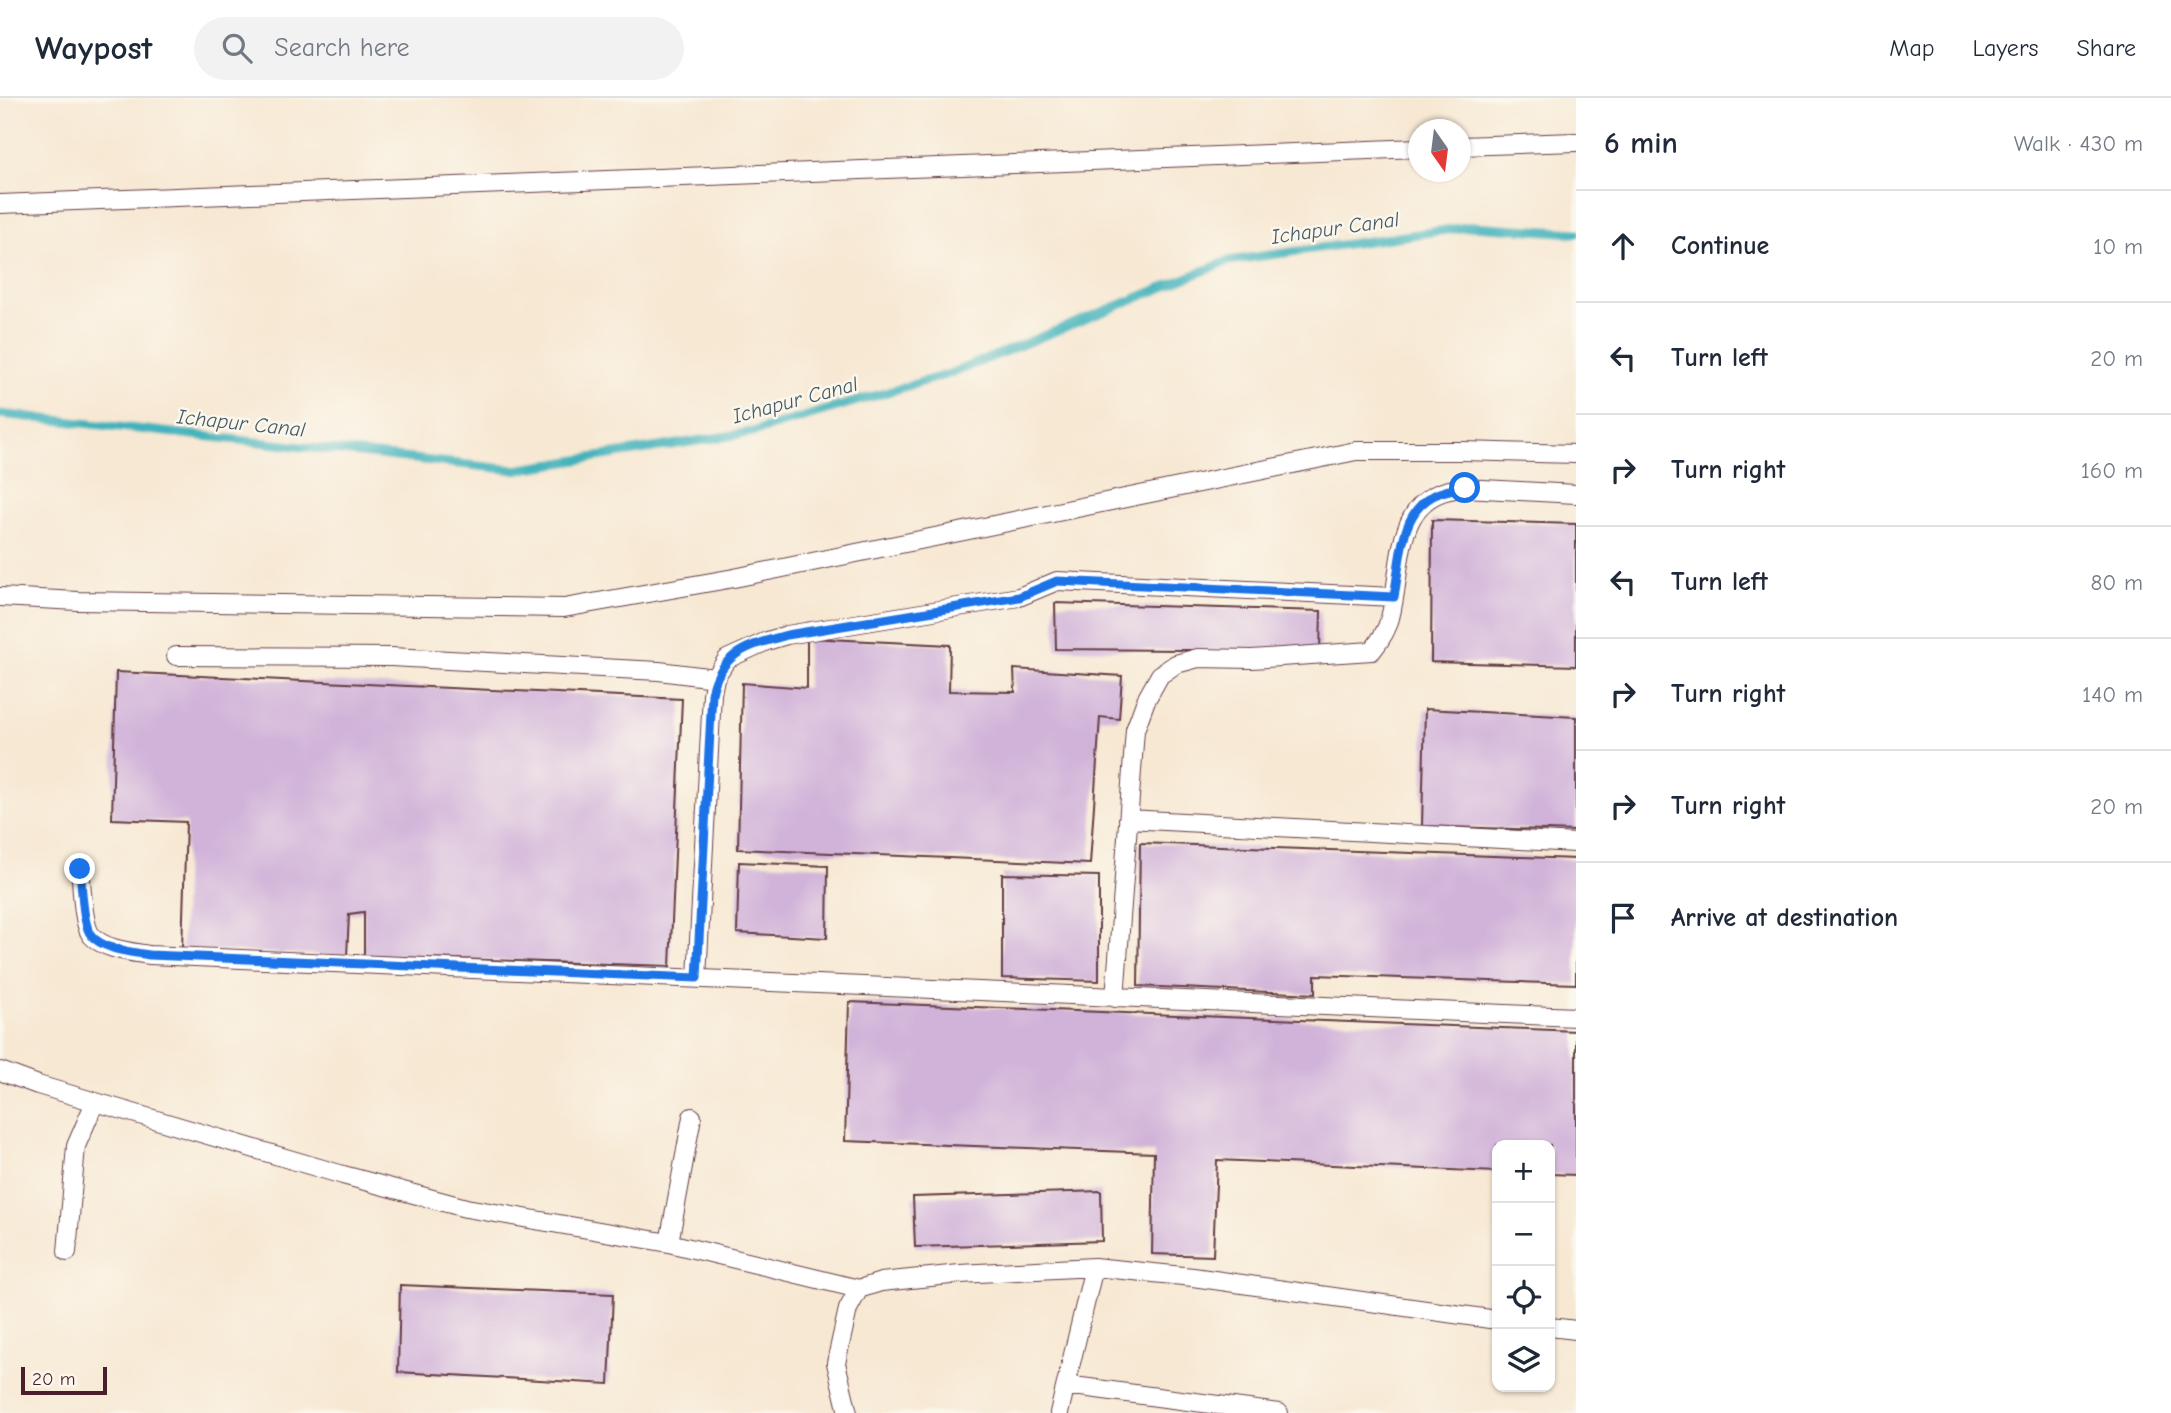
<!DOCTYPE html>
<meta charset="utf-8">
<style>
:root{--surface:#fff;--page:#f2f2f3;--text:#1f2937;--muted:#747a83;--line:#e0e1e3}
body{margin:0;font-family:"Comic Neue",sans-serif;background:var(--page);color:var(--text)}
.controls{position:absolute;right:21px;bottom:21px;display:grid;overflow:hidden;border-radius:14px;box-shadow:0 2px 5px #0004}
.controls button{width:63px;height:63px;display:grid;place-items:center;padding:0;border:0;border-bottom:2px solid var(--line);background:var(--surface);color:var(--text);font:35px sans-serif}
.compass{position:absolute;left:1408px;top:21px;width:63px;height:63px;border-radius:50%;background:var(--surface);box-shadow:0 2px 5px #0004;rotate:166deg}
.scale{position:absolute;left:21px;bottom:18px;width:86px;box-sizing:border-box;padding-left:7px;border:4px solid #4a1f2b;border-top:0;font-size:19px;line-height:24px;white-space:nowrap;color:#4a1f2b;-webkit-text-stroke:5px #fbf7ec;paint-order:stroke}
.stop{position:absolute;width:21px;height:21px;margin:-16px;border:5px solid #1a73e8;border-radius:50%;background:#fff}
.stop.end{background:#1a73e8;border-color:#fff;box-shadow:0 2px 7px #0008}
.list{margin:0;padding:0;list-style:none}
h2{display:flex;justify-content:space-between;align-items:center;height:91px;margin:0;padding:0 28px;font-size:30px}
h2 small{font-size:23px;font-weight:400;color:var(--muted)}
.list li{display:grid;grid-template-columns:46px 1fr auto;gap:21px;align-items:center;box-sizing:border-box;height:112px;padding:0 28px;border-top:2px solid var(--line)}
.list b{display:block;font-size:26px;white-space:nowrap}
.list em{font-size:23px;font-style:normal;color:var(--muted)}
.icon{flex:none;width:38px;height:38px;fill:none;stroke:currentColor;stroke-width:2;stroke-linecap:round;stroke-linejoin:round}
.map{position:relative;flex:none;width:1576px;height:1315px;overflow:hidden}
header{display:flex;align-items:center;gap:42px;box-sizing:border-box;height:98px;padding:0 35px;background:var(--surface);border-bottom:2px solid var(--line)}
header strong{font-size:33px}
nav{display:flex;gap:38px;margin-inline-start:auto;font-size:24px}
.search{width:490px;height:63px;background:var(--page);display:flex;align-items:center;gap:18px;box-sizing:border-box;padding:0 24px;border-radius:38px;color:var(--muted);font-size:26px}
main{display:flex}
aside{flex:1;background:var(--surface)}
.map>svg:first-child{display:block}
</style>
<header>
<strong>Waypost</strong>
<div class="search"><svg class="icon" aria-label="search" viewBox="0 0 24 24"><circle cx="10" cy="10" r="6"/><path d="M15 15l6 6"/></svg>Search here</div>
<nav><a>Map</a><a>Layers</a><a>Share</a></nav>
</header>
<main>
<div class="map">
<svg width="1576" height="1315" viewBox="0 0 1576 1315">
<rect width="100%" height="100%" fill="#fbf7ec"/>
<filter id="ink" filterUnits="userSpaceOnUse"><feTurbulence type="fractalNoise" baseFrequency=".0143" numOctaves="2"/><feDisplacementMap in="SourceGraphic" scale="14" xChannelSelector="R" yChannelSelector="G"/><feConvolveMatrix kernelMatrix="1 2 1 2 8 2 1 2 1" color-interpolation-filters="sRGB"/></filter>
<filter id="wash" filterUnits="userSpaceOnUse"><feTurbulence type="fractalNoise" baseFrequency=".00686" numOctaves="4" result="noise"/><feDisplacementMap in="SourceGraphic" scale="28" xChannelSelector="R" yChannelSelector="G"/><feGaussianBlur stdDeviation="1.57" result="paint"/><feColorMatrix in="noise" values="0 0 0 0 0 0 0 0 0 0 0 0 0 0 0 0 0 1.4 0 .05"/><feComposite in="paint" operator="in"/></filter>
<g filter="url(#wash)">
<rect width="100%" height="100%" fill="#f7e8d3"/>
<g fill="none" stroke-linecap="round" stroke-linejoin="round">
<path stroke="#43b3bc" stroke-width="9" d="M0,316l515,56 238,-38 199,-59 276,-112 246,-35 102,7"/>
</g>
<g id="blocks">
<path fill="#d1b3d9" d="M1432,422l144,4v142l-145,-4z
M1055,505l266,8 -1,40 -264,-2z
M807,540l143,7 -1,46 66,1 -1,-23 108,7 -3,43 -19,-2 -10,147 -352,-15 4,-166 65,5z
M116,574l566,27 -12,267 -306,-10v-44l-15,2 -2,42 -165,-7 4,-127 -74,-3z
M1425,611l151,8v114l-154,-5z
M1140,745l436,16v125l-261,-9v19l-177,-8z
M739,764l89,4 -1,72 -90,-5z
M1002,776l97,2v105l-97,-3z
M849,904l727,29v144l-26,-1v-29h-53v27l-280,-12 -4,96 -61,-2 2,-101 -309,-12z
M1101,1093l1,50 -187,6 -2,-50z
M400,1187l213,9 -4,90 -211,-12z"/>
</g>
</g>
<g filter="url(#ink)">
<use href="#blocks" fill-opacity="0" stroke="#643d44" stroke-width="2"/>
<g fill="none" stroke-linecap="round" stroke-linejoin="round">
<defs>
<path id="service" d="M1461,48l115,-4
M0,106l1419,-56
M0,499l78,4 486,7 170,-30 622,-127h107l113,3
M176,558l215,1 268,14 56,7
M1128,721l448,24
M80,770c2,16 2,55 11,67 13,15 41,17 58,20l1427,62
M697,880l15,-284 3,-16 12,-19 40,-18 20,-6 232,-38 38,-16 337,16
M1115,900l20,-268 11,-30 14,-25 16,-11 22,-6 54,1 120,-8c8,-10 15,-20 18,-33 14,-52 1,-127 75,-130l111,6
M0,973l38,14 305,90 123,33 203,35 190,46
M669,1145l23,-126
M67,1154l9,-106 19,-44
M1550,1229l26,3
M1066,1287l213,28
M848,1315l-12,-50 12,-54 11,-20 22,-7 79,-8 134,-7 99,10 304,43
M1059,1315l35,-146"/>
</defs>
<use href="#service" stroke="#643d44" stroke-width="20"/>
<use href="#service" stroke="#fff" stroke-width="18"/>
</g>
</g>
<g fill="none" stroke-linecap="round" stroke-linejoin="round" filter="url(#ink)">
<path stroke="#1a73e8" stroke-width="9" d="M80,771c2,15 2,55 11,66 12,15 41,17 58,20l548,23 15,-284c8,-42 38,-49 75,-59l232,-38 38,-16 337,16c9,-50 5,-106 71,-109"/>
</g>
<g text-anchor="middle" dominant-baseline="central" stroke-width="5" stroke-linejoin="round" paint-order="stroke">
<g font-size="21" font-style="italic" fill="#475a65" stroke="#fbf7ec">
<text transform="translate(1335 130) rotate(-8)">Ichapur Canal</text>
<text transform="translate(795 302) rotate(-15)">Ichapur Canal</text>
<text transform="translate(241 325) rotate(6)">Ichapur Canal</text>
</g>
</g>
</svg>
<div class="controls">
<button>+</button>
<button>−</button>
<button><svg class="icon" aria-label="locate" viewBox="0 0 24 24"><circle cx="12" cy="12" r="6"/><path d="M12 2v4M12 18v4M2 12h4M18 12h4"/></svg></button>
<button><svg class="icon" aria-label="layers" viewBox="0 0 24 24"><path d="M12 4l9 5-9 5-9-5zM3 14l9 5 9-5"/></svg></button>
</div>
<svg class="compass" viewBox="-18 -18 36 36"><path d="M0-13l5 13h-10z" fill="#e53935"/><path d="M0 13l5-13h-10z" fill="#747a83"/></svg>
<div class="scale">20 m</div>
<div class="stop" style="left:1465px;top:390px"></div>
<div class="stop end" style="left:80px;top:771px"></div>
</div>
<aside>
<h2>6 min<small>Walk · 430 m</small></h2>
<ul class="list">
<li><svg class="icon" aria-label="ahead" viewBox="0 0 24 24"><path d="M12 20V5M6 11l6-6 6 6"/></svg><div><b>Continue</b></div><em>10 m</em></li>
<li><svg class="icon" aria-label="left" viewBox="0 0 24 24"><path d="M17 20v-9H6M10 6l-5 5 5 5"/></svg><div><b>Turn left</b></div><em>20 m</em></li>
<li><svg class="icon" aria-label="right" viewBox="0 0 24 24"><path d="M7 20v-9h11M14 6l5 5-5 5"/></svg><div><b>Turn right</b></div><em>160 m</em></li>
<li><svg class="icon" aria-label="left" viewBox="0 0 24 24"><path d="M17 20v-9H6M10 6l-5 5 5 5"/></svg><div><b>Turn left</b></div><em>80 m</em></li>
<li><svg class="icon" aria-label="right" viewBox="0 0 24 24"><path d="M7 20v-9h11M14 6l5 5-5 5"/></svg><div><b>Turn right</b></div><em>140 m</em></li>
<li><svg class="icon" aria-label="right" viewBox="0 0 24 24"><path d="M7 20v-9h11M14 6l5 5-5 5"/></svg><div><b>Turn right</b></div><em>20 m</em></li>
<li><svg class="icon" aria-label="arrive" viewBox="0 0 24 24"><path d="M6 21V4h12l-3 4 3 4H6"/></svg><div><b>Arrive at destination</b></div></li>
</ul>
</aside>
</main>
